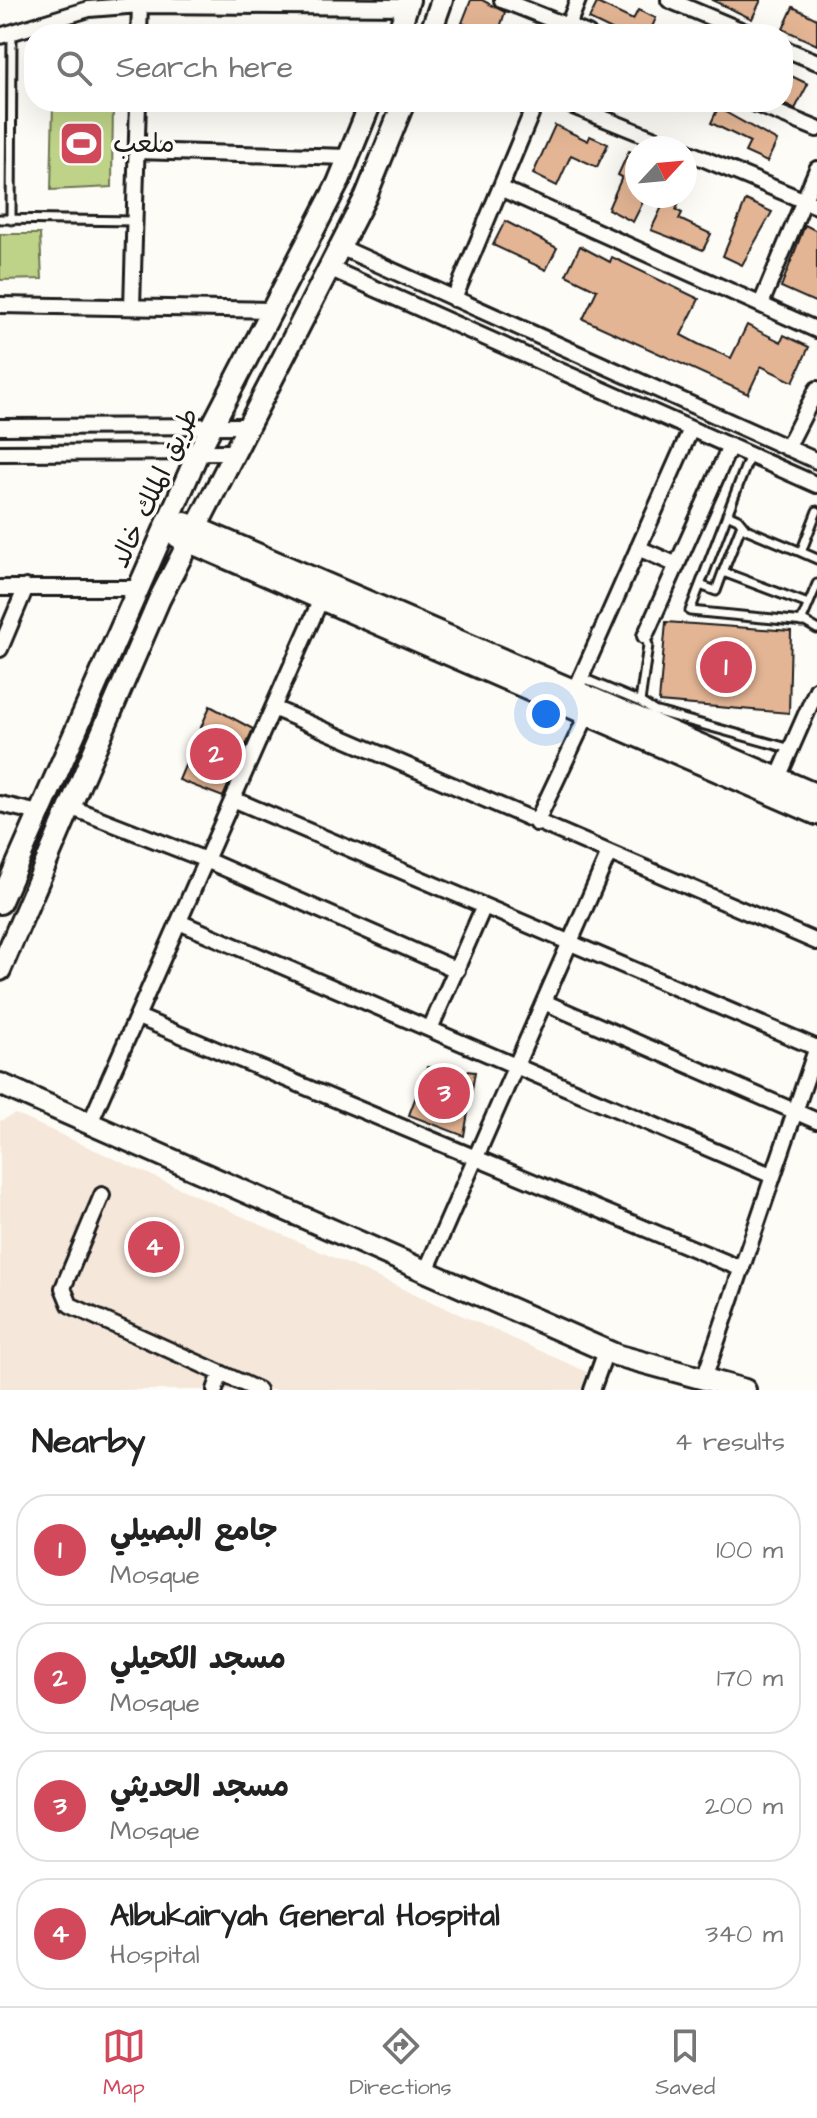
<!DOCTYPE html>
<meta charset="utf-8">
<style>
:root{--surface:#fff;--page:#f6f6f6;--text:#222;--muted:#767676;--line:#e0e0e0;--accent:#d1495b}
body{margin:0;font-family:"Architects Daughter","Playpen Sans Arabic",sans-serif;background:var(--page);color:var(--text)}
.compass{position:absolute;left:625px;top:136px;width:72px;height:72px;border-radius:50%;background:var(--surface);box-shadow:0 8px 32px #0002;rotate:64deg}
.you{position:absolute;left:546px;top:714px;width:28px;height:28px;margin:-20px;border:6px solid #fff;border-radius:50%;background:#1a73e8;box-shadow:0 0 0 12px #1a73e833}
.badge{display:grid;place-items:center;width:52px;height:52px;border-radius:50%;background:var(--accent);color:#fff;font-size:26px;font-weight:700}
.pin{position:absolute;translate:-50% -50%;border:4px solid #fff;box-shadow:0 2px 8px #0006}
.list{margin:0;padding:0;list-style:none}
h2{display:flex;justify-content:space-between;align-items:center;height:104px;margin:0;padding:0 32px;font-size:34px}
h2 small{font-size:26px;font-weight:400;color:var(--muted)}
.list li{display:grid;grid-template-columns:52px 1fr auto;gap:24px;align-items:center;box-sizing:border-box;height:112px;margin:0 16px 16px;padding:0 16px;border:2px solid var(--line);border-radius:32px}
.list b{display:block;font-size:30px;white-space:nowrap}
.list p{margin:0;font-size:26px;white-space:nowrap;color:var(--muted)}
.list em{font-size:26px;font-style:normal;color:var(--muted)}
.icon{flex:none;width:44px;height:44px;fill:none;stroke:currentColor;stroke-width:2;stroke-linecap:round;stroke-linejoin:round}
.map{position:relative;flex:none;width:817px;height:1390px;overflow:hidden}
.search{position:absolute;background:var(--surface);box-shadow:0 8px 32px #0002;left:24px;right:24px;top:24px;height:88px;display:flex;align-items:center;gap:20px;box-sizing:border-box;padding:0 28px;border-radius:32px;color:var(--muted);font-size:30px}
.sheet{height:616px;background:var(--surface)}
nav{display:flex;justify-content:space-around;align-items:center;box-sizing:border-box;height:112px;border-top:2px solid var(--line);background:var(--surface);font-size:22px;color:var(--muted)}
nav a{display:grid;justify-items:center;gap:4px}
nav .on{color:var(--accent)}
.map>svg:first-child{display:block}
</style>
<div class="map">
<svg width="817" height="1390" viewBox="0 0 817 1390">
<rect width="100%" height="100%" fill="#fdfcf7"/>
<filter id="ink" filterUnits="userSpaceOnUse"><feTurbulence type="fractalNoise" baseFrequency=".0125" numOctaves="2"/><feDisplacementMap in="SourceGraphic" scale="16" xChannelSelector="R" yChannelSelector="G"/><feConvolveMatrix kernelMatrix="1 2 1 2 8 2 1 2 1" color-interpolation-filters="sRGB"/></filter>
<g filter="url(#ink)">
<path fill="#f5e7d9" d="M15,1114l572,258 -6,18h-581v-269z"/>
<path fill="#bed288" stroke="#6d7752" stroke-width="2" d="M53,102h60l-1,85 -61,3z
M0,234h40l2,45 -42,1z"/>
<path fill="#e3b594" stroke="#1c1c1c" stroke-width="2" d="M471,0h11l23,12 -7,22h-14l-22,-11z
M712,0h49l-9,19z
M597,3l36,17 5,-10 18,8 -7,16h-29l-31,-15z
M793,7l24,12v26l-34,-16z
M783,72l25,12 -13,25 -12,-6z
M718,108l59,33 -10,21 -22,-10 5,-10 -39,-19z
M555,125l33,16 2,-5 18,8 -11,23 -26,-12 -14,31 -24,-12z
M629,151l8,3v42h9l-13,26 -25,-13 14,-32 -4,-2z
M667,196h15l-6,14 6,3 -3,6 32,15 -8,16 -52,-20z
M746,200l26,12 -30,53 -19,-9z
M505,221l52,27 -11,22 -53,-25z
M805,225l12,6v72l-36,-16z
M580,246l30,16 2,-5 87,42 -18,36 19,10 31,13 16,-33 34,17 3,-7 25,12 -16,35 -32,-16 -13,28 -165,-75 14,-29 -31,-15z
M666,622l125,9 -2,82 -130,-11z
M210,706l43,23 -30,68 -44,-17z
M427,1067l48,5 -11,64 -55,-21z"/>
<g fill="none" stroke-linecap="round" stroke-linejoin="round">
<defs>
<path id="lane" d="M0,219l134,2
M11,220l1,-187
M750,455l-60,156 115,11 12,7
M727,514l11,5 8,10 55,23 16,-41
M742,524l-19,48 85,32
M801,552l16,7
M700,585l16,6 7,-19
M801,622l16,-38
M645,636l3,9 -8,57 14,9 137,38
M580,677l60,25"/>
<path id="street" d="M502,0l86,34
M669,0l81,34
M565,33l13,-33
M139,34l1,-29
M0,36l89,-27 51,-4 267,2
M783,48l34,14
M563,102l114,46
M751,102l66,27
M136,151l213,6
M685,151l132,55
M500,188l317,142
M340,247l477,214
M329,268l488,217
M454,299l82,-197
M761,304l56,-135
M0,305l272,5
M132,307l6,-205
M0,427l248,-1
M787,448l30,-59
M0,453l235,-1
M638,548l39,17
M0,588h136
M645,636l85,-190
M0,649l26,-62
M575,691l116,-262
M273,708l544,234
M778,778l39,-89
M233,799l584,249
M0,804l39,9
M70,807l136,53 251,110
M536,823l51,-108
M179,922l594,254
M544,1002l273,119
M138,1017l604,252
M430,1029l54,-123
M90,1123l231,-524
M102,1195l-39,93 7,17 188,85
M426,1271l183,-418
M704,1379l113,-332
M215,1390l6,-17
M592,1390l14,-39"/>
<path id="secondary" d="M398,34l11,-34
M430,34l12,-34
M185,523l632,272
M178,537l639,277
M0,903l198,-450 140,-270 33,-81
M0,970l159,-370 207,-404 38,-94
M0,1084l616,271 129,35"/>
</defs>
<use href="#lane" stroke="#1c1c1c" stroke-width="13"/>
<use href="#street" stroke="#1c1c1c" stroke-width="20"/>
<use href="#secondary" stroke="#1c1c1c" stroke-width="26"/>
<use href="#lane" stroke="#fdfcf7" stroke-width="7"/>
<use href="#street" stroke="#fdfcf7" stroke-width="14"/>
<use href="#secondary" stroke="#fdfcf7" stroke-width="20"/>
</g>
</g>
<defs>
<symbol id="stadium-square" viewBox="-11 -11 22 22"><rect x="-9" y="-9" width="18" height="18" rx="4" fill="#d1495b" stroke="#fdfcf7"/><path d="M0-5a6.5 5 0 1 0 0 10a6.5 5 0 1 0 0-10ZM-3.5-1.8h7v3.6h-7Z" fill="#fff"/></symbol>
</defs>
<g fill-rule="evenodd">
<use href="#stadium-square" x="56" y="118" width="51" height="51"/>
</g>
<g text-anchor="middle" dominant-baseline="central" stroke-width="7" stroke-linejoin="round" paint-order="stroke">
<g font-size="26" fill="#1c1c1c" stroke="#fdfcf7" text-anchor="start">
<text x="113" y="144">ملعب</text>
</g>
<g font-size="26" fill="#1c1c1c" stroke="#fdfcf7">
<text transform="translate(155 488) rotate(-65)">طريق الملك خالد</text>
</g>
</g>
</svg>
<svg class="compass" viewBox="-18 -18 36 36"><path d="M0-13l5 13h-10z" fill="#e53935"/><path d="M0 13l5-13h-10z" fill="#767676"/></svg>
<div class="you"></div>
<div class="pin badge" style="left:726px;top:667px">1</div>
<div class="pin badge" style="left:216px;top:754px">2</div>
<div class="pin badge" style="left:444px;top:1093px">3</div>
<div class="pin badge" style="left:154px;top:1247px">4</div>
<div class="search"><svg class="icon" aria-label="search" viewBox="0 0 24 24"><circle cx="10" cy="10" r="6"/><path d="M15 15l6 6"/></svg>Search here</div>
</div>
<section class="sheet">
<h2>Nearby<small>4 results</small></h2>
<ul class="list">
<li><span class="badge">1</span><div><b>جامع البصيلي</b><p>Mosque</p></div><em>100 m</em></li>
<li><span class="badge">2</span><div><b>مسجد الكحيلي</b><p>Mosque</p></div><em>170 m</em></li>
<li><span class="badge">3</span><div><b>مسجد الحديثي</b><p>Mosque</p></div><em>200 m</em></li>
<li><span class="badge">4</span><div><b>Albukairyah General Hospital</b><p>Hospital</p></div><em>340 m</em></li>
</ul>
</section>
<nav>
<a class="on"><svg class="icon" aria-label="map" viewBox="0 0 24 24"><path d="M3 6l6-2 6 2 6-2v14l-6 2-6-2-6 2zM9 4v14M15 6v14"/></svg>Map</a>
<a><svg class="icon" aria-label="directions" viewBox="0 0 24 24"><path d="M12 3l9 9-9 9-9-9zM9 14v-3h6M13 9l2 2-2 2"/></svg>Directions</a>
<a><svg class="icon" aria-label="saved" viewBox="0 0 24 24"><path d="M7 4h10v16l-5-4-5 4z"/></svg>Saved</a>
</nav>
